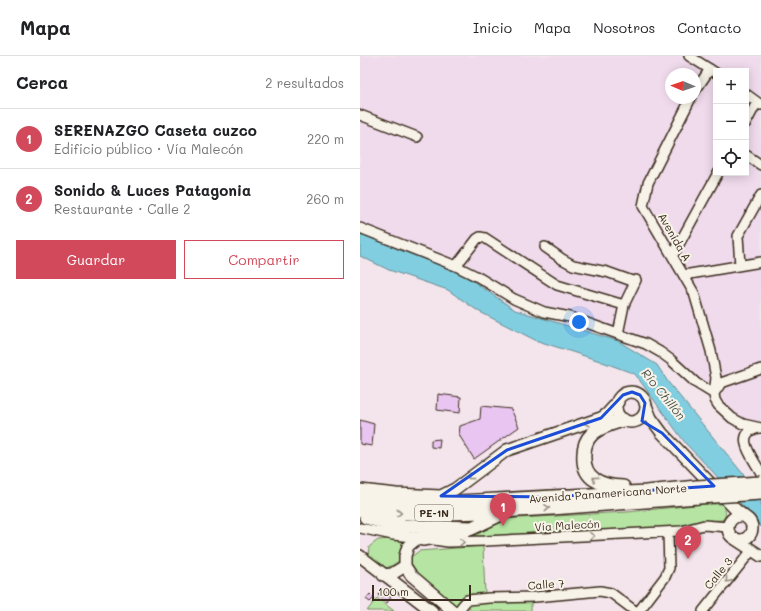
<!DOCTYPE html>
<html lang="es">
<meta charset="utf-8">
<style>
:root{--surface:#fff;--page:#f6f6f6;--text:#202124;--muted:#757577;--line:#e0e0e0;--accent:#d1495b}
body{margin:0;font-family:Mali,sans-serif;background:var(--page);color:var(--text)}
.controls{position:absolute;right:12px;top:12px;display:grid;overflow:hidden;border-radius:0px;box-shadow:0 2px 10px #0003}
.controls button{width:36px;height:36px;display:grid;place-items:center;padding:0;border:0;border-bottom:1px solid var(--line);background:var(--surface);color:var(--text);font:20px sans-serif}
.compass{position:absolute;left:305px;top:12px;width:36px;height:36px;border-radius:50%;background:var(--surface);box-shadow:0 2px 10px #0003;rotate:272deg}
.scale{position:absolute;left:12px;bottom:10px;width:99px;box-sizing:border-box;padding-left:4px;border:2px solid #3b2a1e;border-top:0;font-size:11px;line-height:14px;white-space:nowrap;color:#3b2a1e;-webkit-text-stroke:3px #f7f3e8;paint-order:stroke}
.you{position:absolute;left:219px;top:266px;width:14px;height:14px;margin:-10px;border:3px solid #fff;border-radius:50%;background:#1a73e8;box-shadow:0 0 0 6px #1a73e833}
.badge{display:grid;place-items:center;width:26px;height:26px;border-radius:50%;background:var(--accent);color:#fff;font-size:13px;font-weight:700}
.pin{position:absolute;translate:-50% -33px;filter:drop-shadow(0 1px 2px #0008)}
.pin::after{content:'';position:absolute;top:21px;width:14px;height:12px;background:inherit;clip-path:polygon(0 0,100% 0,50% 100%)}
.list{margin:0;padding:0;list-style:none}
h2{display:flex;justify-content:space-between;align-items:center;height:52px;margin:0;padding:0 16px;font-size:17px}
h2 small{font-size:13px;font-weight:400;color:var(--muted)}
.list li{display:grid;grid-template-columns:26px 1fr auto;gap:12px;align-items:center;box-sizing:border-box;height:60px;padding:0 16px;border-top:1px solid var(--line)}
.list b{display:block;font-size:15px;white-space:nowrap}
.list p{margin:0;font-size:13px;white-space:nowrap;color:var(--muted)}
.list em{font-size:13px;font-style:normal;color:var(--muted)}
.actions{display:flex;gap:8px;padding:12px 16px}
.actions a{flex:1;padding:9px 0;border:1px solid var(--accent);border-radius:0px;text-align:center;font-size:14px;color:var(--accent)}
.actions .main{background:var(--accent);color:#fff}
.icon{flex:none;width:22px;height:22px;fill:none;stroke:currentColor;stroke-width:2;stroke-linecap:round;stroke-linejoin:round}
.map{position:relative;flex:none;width:401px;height:555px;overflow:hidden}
header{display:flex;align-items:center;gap:24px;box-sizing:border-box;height:56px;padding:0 20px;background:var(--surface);border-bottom:1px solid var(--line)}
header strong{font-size:19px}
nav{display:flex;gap:22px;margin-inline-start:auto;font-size:14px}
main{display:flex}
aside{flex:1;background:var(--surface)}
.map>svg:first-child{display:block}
</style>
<header>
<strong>Mapa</strong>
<nav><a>Inicio</a><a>Mapa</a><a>Nosotros</a><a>Contacto</a></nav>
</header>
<main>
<aside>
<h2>Cerca<small>2 resultados</small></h2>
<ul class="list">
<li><span class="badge">1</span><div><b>SERENAZGO Caseta cuzco</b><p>Edificio público · Vía Malecón</p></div><em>220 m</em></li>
<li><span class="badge">2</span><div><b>Sonido &amp; Luces Patagonia</b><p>Restaurante · Calle 2</p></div><em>260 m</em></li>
</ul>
<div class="actions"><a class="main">Guardar</a><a>Compartir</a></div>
</aside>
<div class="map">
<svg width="401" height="555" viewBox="0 0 401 555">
<rect width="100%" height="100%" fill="#f3e5eb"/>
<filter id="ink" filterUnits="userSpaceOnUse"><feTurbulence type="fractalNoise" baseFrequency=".025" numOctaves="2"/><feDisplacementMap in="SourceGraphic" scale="8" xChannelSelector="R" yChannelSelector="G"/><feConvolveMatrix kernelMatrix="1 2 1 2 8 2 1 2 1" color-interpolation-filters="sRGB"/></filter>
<g filter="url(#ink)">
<path fill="#f0dbed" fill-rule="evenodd" d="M0,0h401v369l-27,-8 -25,-17 -49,-45 -42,-17 -93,-30 -39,-22 -126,-54zM356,15h30v102h-30zM311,18h24v24h-24z"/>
<path fill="#b6e5a3" stroke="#788860" d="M345,448h18c2,6 5,11 -1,16l-21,1 -22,8 -214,9 38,-19 125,-7z
M33,483l12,1c2,17 -7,24 -22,29l-15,-12 1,-10 9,-7z
M123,490l2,48 -18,5 -11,12 -42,-36 -5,-11 2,-7 8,-6z
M17,542l17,13h-27z
M124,546h47v9h-63l4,-8z"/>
<path fill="#82cee1" stroke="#668c93" d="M0,178l26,8 51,21 30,14 48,33 103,31 39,24 11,17 93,114v31l-48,-55 -27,-28 -51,-70 -38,-14 -62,-20 -57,-29 -30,-21 -59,-20 -29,-14z"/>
<path fill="#e9c5f1" stroke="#3b2a1e" d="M78,338l23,3 -1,16 -23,-3z
M121,350l30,3 8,18 -45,32 -15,-24 1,-9 20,-7z
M0,364l14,4 -2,22 -12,-2z
M80,383l-1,9 -8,-1v-7z
M23,533l8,8 -4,6 -9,-8z
M10,538l4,4 -4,4 -4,-3z"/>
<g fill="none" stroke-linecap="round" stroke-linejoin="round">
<defs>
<path id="minor" d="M329,0l27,17
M335,35l15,-22
M386,38l15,11
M331,42l-43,85 -5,23 51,87 17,58 5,27 -2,16 1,6 3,5 14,13 11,6 18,4
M0,59l57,22
M386,67l11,-21
M386,99l15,10
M0,172l96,38 22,11 36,22 30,13 26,5 76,27 14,8 11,8 25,23 18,11
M185,191l17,12 11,6 34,7 28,10
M313,199l45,-82
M380,209l-2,-29 23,-41
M96,210l21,-27 3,-2 5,1 72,47 67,20
M324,219l77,-13
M258,278l6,-29 12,-25
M355,336l6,-9 40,-14
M399,372c-28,6 -5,31 2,45
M0,472l33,7 29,3
M74,484l14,2 37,-1 196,-10 23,-6 24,2
M98,555l9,-11 22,-2 46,-1 65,-6 11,2 24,18
M279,555l26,-34 4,-9 -1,-36
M343,555l49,-61"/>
<path id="major" d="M256 351a15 15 0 1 1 30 0a15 15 0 1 1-30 0Z
M285,347l6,15 11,15 73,76 9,7
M0,434l36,4 45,2 14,-7 52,-39 94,-32 6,-4 11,-12
M368 472a12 12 0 1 1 24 0a12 12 0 1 1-24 0Z
M58,482l-10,8 -3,10v10l6,9 42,36
M375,483l26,17
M0,500l72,55
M23,519l9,-1 13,-8"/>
<path id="highway" d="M263,431c-22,-1 -41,-8 -39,-33 0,-8 3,-15 8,-20 9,-8 21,-11 31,-14
M0,442l30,4 50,1 206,-11 51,-5
M0,454c64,6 128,2 192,-2 49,-4 97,-7 146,-11
M6,461l24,7 14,2 68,2
M63,483l27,-4 22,-7 31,-15"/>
</defs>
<use href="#minor" stroke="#3b2a1e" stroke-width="12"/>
<use href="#major" stroke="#3b2a1e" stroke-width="14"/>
<use href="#highway" stroke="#3b2a1e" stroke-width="16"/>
<use href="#minor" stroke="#f7f3e8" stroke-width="9"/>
<use href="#major" stroke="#f7f3e8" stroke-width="11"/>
<use href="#highway" stroke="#f7f3e8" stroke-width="13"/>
<defs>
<path id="highway-bridge" d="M337,431l64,-4
M338,441l63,-4"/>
</defs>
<use href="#highway-bridge" stroke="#3b2a1e" stroke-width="16" stroke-linecap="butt"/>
<use href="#highway-bridge" stroke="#f7f3e8" stroke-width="13"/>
</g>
<defs><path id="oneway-chevron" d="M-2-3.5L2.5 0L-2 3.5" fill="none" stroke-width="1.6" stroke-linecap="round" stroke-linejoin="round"/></defs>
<g stroke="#998e83">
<use href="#oneway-chevron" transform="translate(227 367) rotate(162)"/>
<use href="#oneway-chevron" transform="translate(110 421) rotate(144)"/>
<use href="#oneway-chevron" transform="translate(235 423) rotate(-143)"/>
<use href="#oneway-chevron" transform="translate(187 452) rotate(-4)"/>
<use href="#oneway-chevron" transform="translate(39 457) rotate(2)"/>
<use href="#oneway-chevron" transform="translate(232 480) rotate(-3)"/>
<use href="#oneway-chevron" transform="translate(102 486) rotate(-2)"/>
<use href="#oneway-chevron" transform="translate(368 524) rotate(129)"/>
</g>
</g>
<path fill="none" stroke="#1d4ed8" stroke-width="3" stroke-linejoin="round" d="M272,336l8,3 5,8 -3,18 20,12 52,53 -163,11 -110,-1 66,-46 94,-32 22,-23z"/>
<g text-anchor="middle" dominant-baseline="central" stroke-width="4" stroke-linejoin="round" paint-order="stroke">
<rect fill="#f7f3e8" stroke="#73665b" stroke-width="1" x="55" y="449" width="38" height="16" rx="3"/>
<g font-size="10" font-weight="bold" fill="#3b2a1e">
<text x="74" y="457">PE-1N</text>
</g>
<g font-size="11" fill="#3b2a1e" stroke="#f7f3e8">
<text transform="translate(315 181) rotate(60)">Avenida A</text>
<text transform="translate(248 437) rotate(-4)">Avenida Panamericana Norte</text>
<text transform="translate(207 469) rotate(-3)">Vía Malecón</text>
<text transform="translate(358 517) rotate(-51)">Calle 3</text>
<text transform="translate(186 528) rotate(-4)">Calle 7</text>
</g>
<g font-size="12" font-style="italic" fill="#4d534f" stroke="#f7f3e8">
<text transform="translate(304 338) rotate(51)">Río Chillón</text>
</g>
</g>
</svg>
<div class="controls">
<button>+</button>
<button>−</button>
<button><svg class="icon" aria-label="locate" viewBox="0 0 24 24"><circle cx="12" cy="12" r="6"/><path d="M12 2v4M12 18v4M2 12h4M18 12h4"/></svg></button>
</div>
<svg class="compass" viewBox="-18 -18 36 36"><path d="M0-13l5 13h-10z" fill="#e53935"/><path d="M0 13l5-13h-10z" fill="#757577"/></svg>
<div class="scale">100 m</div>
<div class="you"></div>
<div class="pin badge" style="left:143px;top:470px">1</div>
<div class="pin badge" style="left:328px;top:503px">2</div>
</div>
</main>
